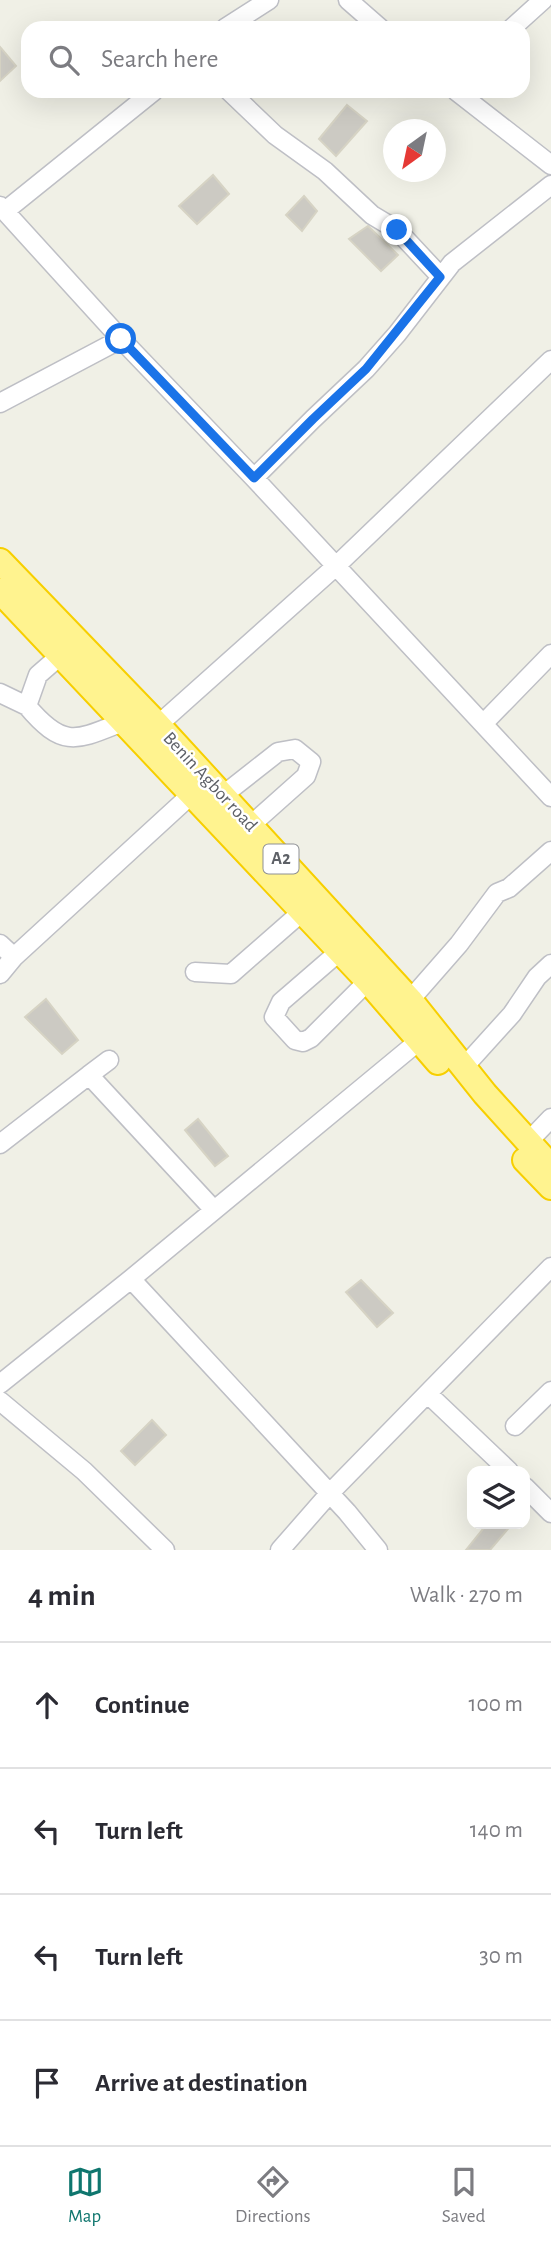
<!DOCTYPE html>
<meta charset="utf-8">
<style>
:root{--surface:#fff;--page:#f7f7f7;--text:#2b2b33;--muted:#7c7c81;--line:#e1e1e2;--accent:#0f766e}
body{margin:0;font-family:"Alegreya Sans",sans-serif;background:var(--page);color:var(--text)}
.controls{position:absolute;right:21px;bottom:21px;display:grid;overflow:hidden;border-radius:14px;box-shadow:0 7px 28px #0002}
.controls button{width:63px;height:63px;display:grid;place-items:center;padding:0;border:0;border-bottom:2px solid var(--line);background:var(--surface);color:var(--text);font:35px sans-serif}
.compass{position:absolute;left:383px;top:119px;width:63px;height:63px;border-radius:50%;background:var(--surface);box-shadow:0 7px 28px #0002;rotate:213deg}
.stop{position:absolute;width:21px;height:21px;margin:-16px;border:5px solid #1a73e8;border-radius:50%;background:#fff}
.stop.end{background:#1a73e8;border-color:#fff;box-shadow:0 2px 7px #0008}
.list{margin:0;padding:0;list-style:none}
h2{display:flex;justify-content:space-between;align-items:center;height:91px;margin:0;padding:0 28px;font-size:30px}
h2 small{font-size:23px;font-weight:400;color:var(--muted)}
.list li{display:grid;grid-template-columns:46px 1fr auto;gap:21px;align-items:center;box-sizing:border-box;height:126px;padding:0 28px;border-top:2px solid var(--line)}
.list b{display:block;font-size:26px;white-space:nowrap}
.list em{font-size:23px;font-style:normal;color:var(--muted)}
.icon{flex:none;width:38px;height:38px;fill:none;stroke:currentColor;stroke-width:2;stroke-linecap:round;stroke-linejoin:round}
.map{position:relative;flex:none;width:551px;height:1550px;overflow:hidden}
.search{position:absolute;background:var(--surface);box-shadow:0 7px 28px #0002;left:21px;right:21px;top:21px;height:77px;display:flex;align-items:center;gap:18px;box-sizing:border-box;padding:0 24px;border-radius:21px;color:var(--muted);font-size:26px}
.sheet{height:595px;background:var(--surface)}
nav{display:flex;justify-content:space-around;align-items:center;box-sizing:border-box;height:98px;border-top:2px solid var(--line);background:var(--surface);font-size:19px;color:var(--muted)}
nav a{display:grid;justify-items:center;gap:4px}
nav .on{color:var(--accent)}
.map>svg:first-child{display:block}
</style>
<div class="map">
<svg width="551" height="1550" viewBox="0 0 551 1550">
<rect width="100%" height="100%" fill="#f0f0e6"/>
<path fill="#cccac3" stroke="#d6d3c4" stroke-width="2" d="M0,47l16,19 -16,15z
M347,105l20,16 -31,35 -17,-17z
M213,175l16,19 -32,30 -18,-18z
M304,196l13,15 -15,20 -16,-16z
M368,226l30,29 -17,16 -32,-32z
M46,999l32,41 -16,14 -37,-37z
M198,1119l30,37 -13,10 -30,-36z
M361,1280l32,33 -16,14 -31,-35z
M152,1420l14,15 -31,30 -14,-14z
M487,1524h25l-22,26h-24z"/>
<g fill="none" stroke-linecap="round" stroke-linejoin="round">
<defs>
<path id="minor" d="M348,0l32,28
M225,28l44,-28
M512,28l31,-28
M229,91l46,44 50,36 47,44 25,15 44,47
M456,91l95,74
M0,206l121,133 133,139 297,319
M5,211l149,-120
M0,403l121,-64
M254,478l59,-59 53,-50 31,-35 55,-71 99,-78
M61,655l-23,20 -11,31c37,44 50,34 98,15
M0,693l27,13
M483,724l68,-70
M158,725l178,-159 215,-206
M222,796l56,-44 17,-3 16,13 -5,14 -55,49
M0,944l14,13
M340,951l-59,51 -7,15 21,23 8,2 8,-4 57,-57
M195,972l36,2 72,-63
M0,974l14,-17 179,-164
M410,1000l49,-56 38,-51 12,-5 42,-37
M109,1060l-20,15 125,135
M464,1067l48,-53 25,-37 14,-13
M528,1142l23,-24
M0,1144l89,-69
M131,1279l216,233 31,38
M0,1384l131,-105 289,-239
M428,1394l81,77
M0,1401l84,70 81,79
M515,1426l36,-35
M525,1487l26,26
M280,1550l49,-56 222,-227"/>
<path id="highway" d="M0,561l158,164 252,275 75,94 66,73
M0,591l368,390 70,81
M525,1160l26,27"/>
</defs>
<use href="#minor" stroke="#bebfc5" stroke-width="21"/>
<use href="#highway" stroke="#f7cf00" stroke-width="28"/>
<use href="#minor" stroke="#fff" stroke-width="18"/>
<use href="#highway" stroke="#fff38f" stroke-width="24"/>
</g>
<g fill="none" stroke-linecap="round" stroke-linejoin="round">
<path stroke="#1a73e8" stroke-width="9" d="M121,339l133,139 59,-59 53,-50 74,-92 -43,-47"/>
</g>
<g text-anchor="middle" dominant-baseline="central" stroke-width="5" stroke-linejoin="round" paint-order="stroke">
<rect fill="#fff" stroke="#8e9095" stroke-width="2" x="263.5" y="844.5" width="35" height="29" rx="5"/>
<g font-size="18" font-weight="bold" fill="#5e6167">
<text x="281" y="859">A2</text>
</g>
<g font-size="19" fill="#5e6167" stroke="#fff">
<text transform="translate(210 782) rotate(47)">Benin Agbor road</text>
</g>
</g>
</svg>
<div class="controls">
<button><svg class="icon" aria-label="layers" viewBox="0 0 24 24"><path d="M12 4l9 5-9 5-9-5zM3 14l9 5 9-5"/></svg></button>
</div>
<svg class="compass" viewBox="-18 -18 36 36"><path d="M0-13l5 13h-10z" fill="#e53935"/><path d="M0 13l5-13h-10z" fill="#7c7c81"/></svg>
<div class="stop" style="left:121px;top:339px"></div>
<div class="stop end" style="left:397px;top:230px"></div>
<div class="search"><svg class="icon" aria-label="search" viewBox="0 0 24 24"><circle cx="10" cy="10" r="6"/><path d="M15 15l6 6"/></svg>Search here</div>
</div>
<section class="sheet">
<h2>4 min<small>Walk · 270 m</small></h2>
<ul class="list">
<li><svg class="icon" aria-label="ahead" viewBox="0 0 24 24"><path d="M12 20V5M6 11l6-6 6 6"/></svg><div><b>Continue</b></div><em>100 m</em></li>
<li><svg class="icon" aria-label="left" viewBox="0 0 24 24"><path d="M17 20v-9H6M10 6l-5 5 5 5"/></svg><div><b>Turn left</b></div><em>140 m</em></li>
<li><svg class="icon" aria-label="left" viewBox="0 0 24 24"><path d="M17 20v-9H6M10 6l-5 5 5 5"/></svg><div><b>Turn left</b></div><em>30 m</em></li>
<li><svg class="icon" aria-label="arrive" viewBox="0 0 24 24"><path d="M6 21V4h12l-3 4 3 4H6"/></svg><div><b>Arrive at destination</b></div></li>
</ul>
</section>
<nav>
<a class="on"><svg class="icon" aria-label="map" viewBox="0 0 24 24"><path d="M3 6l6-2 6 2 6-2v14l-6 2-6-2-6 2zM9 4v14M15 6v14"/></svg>Map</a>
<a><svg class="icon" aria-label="directions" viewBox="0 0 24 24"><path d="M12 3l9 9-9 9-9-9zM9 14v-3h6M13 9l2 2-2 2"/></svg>Directions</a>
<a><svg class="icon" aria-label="saved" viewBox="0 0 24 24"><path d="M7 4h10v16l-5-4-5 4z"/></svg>Saved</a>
</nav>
